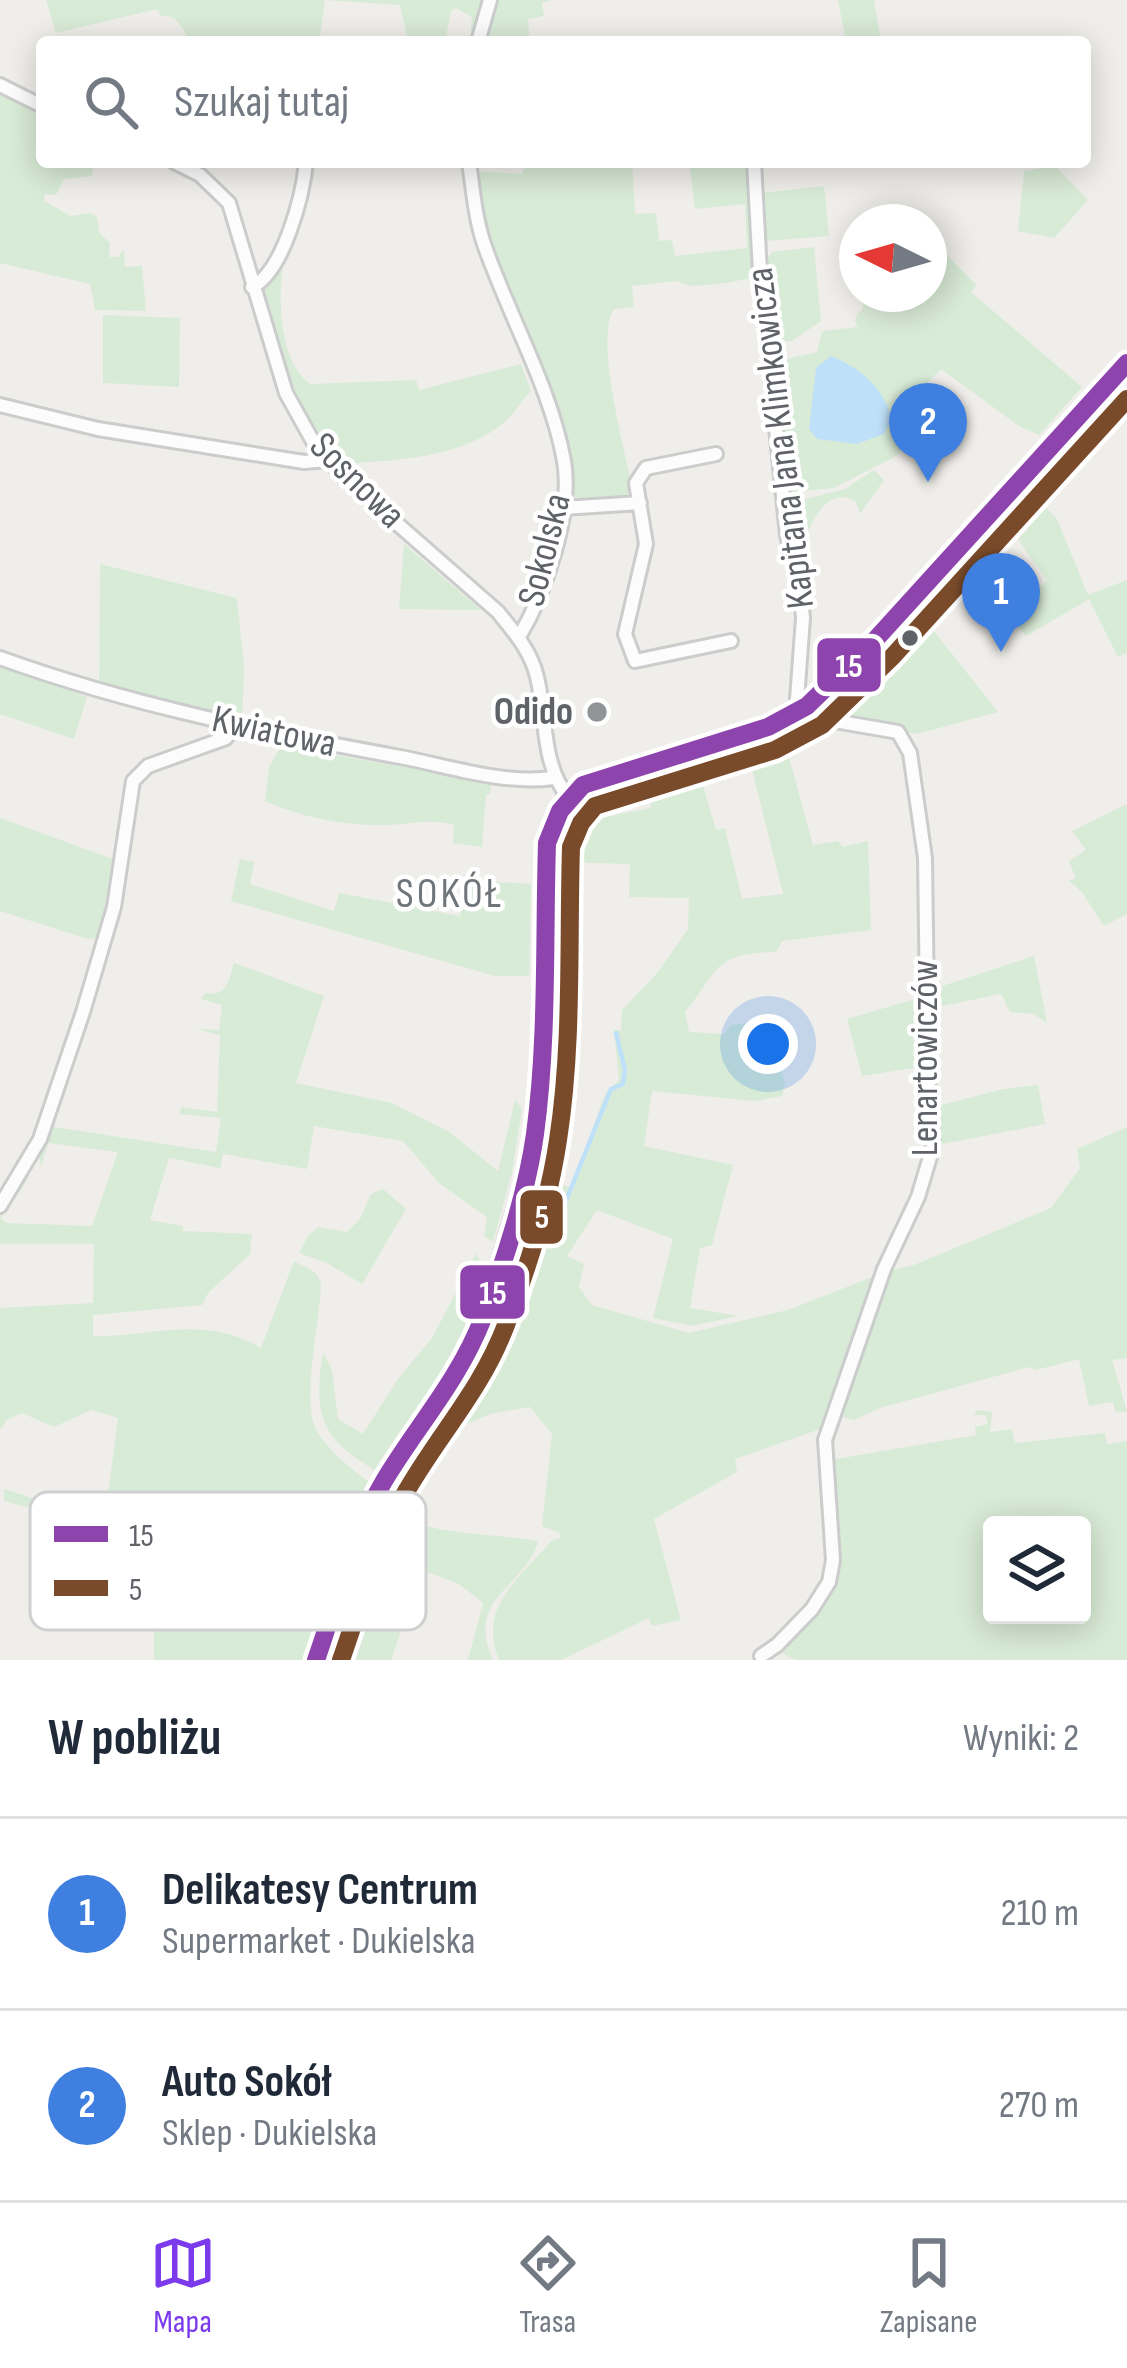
<!DOCTYPE html>
<html lang="pl">
<meta charset="utf-8">
<style>
:root{--surface:#fff;--page:#f2f2f3;--text:#1f2937;--muted:#747a83;--line:#e0e1e3;--accent:#7c3aed}
body{margin:0;font-family:"Sofia Sans Condensed",sans-serif;background:var(--page);color:var(--text)}
.controls{position:absolute;right:36px;bottom:36px;display:grid;overflow:hidden;border-radius:12px;box-shadow:0 6px 30px #0003}
.controls button{width:108px;height:108px;display:grid;place-items:center;padding:0;border:0;border-bottom:3px solid var(--line);background:var(--surface);color:var(--text);font:60px sans-serif}
.compass{position:absolute;left:839px;top:204px;width:108px;height:108px;border-radius:50%;background:var(--surface);box-shadow:0 6px 30px #0003;rotate:275deg}
.you{position:absolute;left:768px;top:1044px;width:42px;height:42px;margin:-30px;border:9px solid #fff;border-radius:50%;background:#1a73e8;box-shadow:0 0 0 18px #1a73e833}
.badge{display:grid;place-items:center;width:78px;height:78px;border-radius:50%;background:var(--accent);color:#fff;font-size:39px;font-weight:700}
.pin{position:absolute;translate:-50% -99px;filter:drop-shadow(0 3px 6px #0008)}
.pin::after{content:'';position:absolute;top:63px;width:42px;height:36px;background:inherit;clip-path:polygon(0 0,100% 0,50% 100%)}
.list{margin:0;padding:0;list-style:none}
h2{display:flex;justify-content:space-between;align-items:center;height:156px;margin:0;padding:0 48px;font-size:51px}
h2 small{font-size:39px;font-weight:400;color:var(--muted)}
.list li{display:grid;grid-template-columns:78px 1fr auto;gap:36px;align-items:center;box-sizing:border-box;height:192px;padding:0 48px;border-top:3px solid var(--line)}
.list b{display:block;font-size:45px;white-space:nowrap}
.list p{margin:0;font-size:39px;white-space:nowrap;color:var(--muted)}
.list em{font-size:39px;font-style:normal;color:var(--muted)}
.icon{flex:none;width:66px;height:66px;fill:none;stroke:currentColor;stroke-width:2;stroke-linecap:round;stroke-linejoin:round}
.map{position:relative;flex:none;width:1127px;height:1660px;overflow:hidden}
.search{position:absolute;background:var(--surface);box-shadow:0 6px 30px #0003;left:36px;right:36px;top:36px;height:132px;display:flex;align-items:center;gap:30px;box-sizing:border-box;padding:0 42px;border-radius:12px;color:var(--muted);font-size:45px}
.sheet{height:540px;background:var(--surface)}
nav{display:flex;justify-content:space-around;align-items:center;box-sizing:border-box;height:168px;border-top:3px solid var(--line);background:var(--surface);font-size:33px;color:var(--muted)}
nav a{display:grid;justify-items:center;gap:6px}
nav .on{color:var(--accent)}
.map>svg:first-child{display:block}
</style>
<div class="map">
<svg width="1127" height="1660" viewBox="0 0 1127 1660">
<rect width="100%" height="100%" fill="#efeeea"/>
<path fill="#d8ebd6" fill-rule="evenodd" d="M46,0h437l1,8 -14,34 2,-25 -16,-9 -5,3 -6,31h-37l-8,-37 -75,-5 -6,42h-129c-7,-13 -13,-29 -29,-26l-4,-7 -101,24z
M499,0h52l-9,3 2,13 -16,3 2,23h-45z
M838,0h36l6,35 -7,7h-27z
M0,94l42,21v47h48l3,4 -1,10 -28,3 -8,16 -11,-1 -1,7 27,15 19,-3 7,4 3,17 10,9 -1,14h9l6,-8 1,18 17,-1 4,45 -51,-1 -5,-26 -90,-21z
M527,162h105l3,52 21,-1 3,28 13,-1 3,16 72,-8 -2,-44 -50,5 -6,-47h59l8,107 -4,9 -33,6 -28,2 -15,-5 -44,5 2,21 -20,2c-20,30 11,141 18,178l-9,14 -54,-1c9,-82 -59,-185 -84,-265 -6,-20 -8,-43 -12,-64l49,3z
M1055,166l33,34 -34,38 -36,-7 6,-60z
M824,186l5,50 -63,5 -4,-6v-42z
M929,236l47,49 -5,7 111,95 -43,48 -20,-9 -78,-57 -20,21 -4,34 -19,31 -64,33 -44,4 -5,-8 -9,-118 6,-6 35,-8 5,-21 36,-4 -3,-5 2,-8 6,-5v-15h66z
M814,247l7,74 -29,20 -21,-1 -4,-81 5,-7z
M278,264l5,1c-5,36 -4,96 27,119l106,-4 3,10 102,-26 10,27c-9,8 -15,21 -24,29 -45,39 -111,40 -166,44 -50,-61 -57,-98 -79,-171z
M103,315l77,3 -1,69 -76,-4z
M874,470l10,10 -24,34 -4,-12c-31,-20 -50,29 -57,55l-3,-11h-5l-4,-42 58,-15z
M1027,488l30,31 31,76 39,-15v72l-9,5 -29,-58 -63,37 -16,-19 37,-37c-15,-22 -34,-42 -39,-68z
M404,544l77,66 -82,-1z
M100,564l137,34 7,70 -2,58 -143,-36z
M922,616l76,96 -81,22 -93,-16 -4,-5 7,-7 15,13 9,-9 -14,-13 43,-39 7,7 8,-7 -6,-8z
M0,665l87,32 -13,42 -74,-25z
M782,732l31,113 25,-4 5,6 25,-6 3,89 -89,11 -6,11c-63,1 -56,17 -91,60l4,20 35,2 7,-9 38,-4 16,63 -3,12 -28,5 -102,-10 -8,55 89,19 -21,80 -12,3 -10,60 49,8 -47,10 -39,-8 20,-79 -76,-29 -30,46 17,8 -5,23 13,18 97,28 99,-23 87,-34 -52,152 -88,31 2,13 -83,47 27,101 -29,6 -3,-8 -88,42h-62c-22,-53 20,-81 53,-120l9,-2 -1,-5 -18,-7 10,-92 -22,-27 -40,7 -25,11 -64,87 -16,-11 89,-130 28,-70 36,-123 16,2 17,8 34,-94 14,-14 -5,-50h7l1,-20 36,-38 30,-43 1,-31 -60,-1 1,-33 -77,-2c6,-28 12,-53 37,-69l6,26 55,-11 -5,-27 -22,4 5,-5 67,-18 20,68 9,-2 17,71 41,-5 -37,-149z
M281,746l211,36 -2,12h-4l-4,53 -29,-4 1,-18c-24,-7 -42,-1 -67,0 -43,1 -83,-7 -122,-24l4,-34z
M1127,804v110l-23,12 -22,-34 -14,-12 8,-1 -7,-18 17,-11 -14,-19z
M0,818l113,41 -14,79 -11,1 -88,-28z
M240,859l14,3 -4,22 84,27 5,-18 121,23 6,-28 18,-7 47,3 -2,92h-34l-264,-75z
M1034,956l13,67 -14,-9 -23,-2 -9,-18 -69,14 -2,-18z
M234,963l90,33 -28,87 96,20 56,28 50,40 17,-71 7,9 -10,63 -19,70 -9,-6 3,-19 -47,-33 -37,-43 -89,-15 -7,43 -84,-15 -3,14 -51,-10 -19,62 33,6v5l69,3 -2,20 -42,39 -6,12 -109,10v21c61,1 111,-22 168,12l33,-87 22,12 5,10c-1,42 -17,99 -8,139 4,18 41,51 57,60l-31,66 -22,67 -4,1 2,7 -12,37h-149v-53l17,1 21,-78 -86,-20 12,-92 -27,-8 -37,17 -32,-14 -15,7 -7,10v-122l93,-5 1,-59h-94v-28l32,-52c-3,19 -19,36 -31,54l6,5 85,3 26,-74 -70,-9 -7,24 -2,-13 9,-28 168,26 5,-34 -41,-4 1,-7 36,5 3,-77 -24,-6 23,1 3,-25 -21,-6 4,-6c22,4 24,-12 29,-30z
M922,997l-2,70 -58,9 -15,-57z
M1038,1085l7,39 -107,21 -4,-38 69,-18z
M1127,1127v231l-15,2 15,51 -11,2 -3,-11 -24,4 -10,-47 -43,11 -7,-3 -149,41 -26,12 -17,-5 51,-144 26,-6 137,-57 29,-40 -3,-19z
M383,1189l23,20 -44,75 -35,-21 -28,-10 9,-17 10,-9 29,5 13,-13 11,-25z
M476,1254l10,16c-23,76 -65,136 -109,201 -57,-32 -64,-56 -54,-119l9,18 6,49 25,15 35,-55 34,-41z
M978,1410l14,2 -2,20 22,-3 3,14 90,-10 2,11 20,-3v219h-331l-16,-8 53,-75 -3,-117 146,-25 -1,-8 13,-3 -2,-9h-13zM992,1525h90v90h-90z
M4,1489c61,18 69,29 80,91l-35,-12 7,-53 -52,-14z
M379,1509c52,27 103,23 159,32 -12,47 -74,55 -45,119h-25l15,-57 -24,-19 -37,-14 -31,90h-67z"/>
<path fill="#bfe0f9" d="M831,356c29,12 51,30 61,62l-8,16 -27,10 -40,-5 -8,-10 7,-61z"/>
<g fill="none" stroke-linecap="round" stroke-linejoin="round">
<path stroke="#bfe0f9" stroke-width="4.5" d="M388,1501l86,-130 28,-70 57,-83 52,-129 12,-5 2,-14 -9,-37
M329,1660l55,-150"/>
<defs>
<path id="minor" d="M478,42l12,-42
M0,85l42,21
M174,162l26,13 29,28 57,190 30,54 29,31 153,134c16,20 33,39 39,65 10,41 4,86 31,120
M469,162c4,27 6,56 15,82 24,70 67,144 80,217 9,52 -19,132 -45,176
M754,162l6,110 27,263 13,51 3,32 -7,95
M252,287c31,-15 51,-91 54,-125
M0,405l98,24 206,33 24,-2
M716,454l-70,14 -10,15 10,61 -21,90 10,27 96,-20
M563,508l77,-5
M0,658c130,47 264,74 400,99 48,9 104,28 153,21
M0,1206l40,-67 43,-127 31,-105 19,-126 15,-15 78,-28 7,-12
M761,1656l16,-11 35,-36 17,-27 4,-22 -8,-120 59,-171 34,-72 15,-50 -5,-70 -3,-219 -15,-105 -12,-21 -75,-13 -16,-13"/>
<path id="secondary" d="M316,1660l49,-139 19,-39 74,-107 26,-59 33,-109 17,-66 6,-48 7,-250c8,-25 15,-42 36,-58l185,-58 39,-21 68,-66 252,-277"/>
</defs>
<use href="#minor" stroke="#cbcccc" stroke-width="18"/>
<use href="#secondary" stroke="#cacacb" stroke-width="22"/>
<use href="#minor" stroke="#fdfcfc" stroke-width="12"/>
<use href="#secondary" stroke="#fdfcfc" stroke-width="16"/>
<defs>
<path id="bus-1" d="M316,1660c21,-59 36,-125 68,-179 33,-55 75,-101 99,-163 21,-54 44,-126 52,-184 13,-95 9,-195 12,-291l13,-32 23,-26 185,-58 39,-21 68,-66 252,-277"/>
<path id="bus-2" d="M341,1660c19,-54 35,-112 62,-163 34,-61 77,-104 103,-172 22,-58 43,-124 52,-185 15,-96 10,-196 13,-293l10,-24 14,-17 180,-56 47,-25 71,-69 234,-257"/>
</defs>
<use href="#bus-1" stroke="#fff" stroke-width="27"/>
<use href="#bus-2" stroke="#fff" stroke-width="27"/>
<use href="#bus-1" stroke="#8e44ad" stroke-width="18"/>
<use href="#bus-2" stroke="#7a4b2a" stroke-width="18"/>
</g>
<circle fill="#5f6368" stroke="#fff" stroke-width="4.5" cx="910" cy="638" r="10"/>
<circle fill="#919496" stroke="#fff" stroke-width="4.5" cx="597" cy="712" r="12"/>
<g text-anchor="middle" dominant-baseline="central" stroke-width="9" stroke-linejoin="round" paint-order="stroke">
<g font-size="39" fill="#5f6368" stroke="#fff">
<text transform="translate(781 438) rotate(-97)">Kapitana Jana Klimkowicza</text>
<text transform="translate(357 481) rotate(45)">Sosnowa</text>
<text transform="translate(545 550) rotate(-76)">Sokolska</text>
<text transform="translate(274 732) rotate(12)">Kwiatowa</text>
<text transform="translate(925 1058) rotate(-90)">Lenartowiczów</text>
</g>
<g font-size="39" font-weight="bold" fill="#5f6368" stroke="#fff" text-anchor="end">
<text x="573" y="712">Odido</text>
</g>
<g font-size="42" letter-spacing="3" fill="#70757a" stroke="#fff">
<text x="450" y="894">SOKÓŁ</text>
</g>
</g>
<rect x="30" y="1492" width="396" height="138" rx="18" fill="#fff" stroke="#cfd0d2" stroke-width="3"/>
<rect x="54" y="1526" width="54" height="16" fill="#8e44ad"/>
<rect x="54" y="1580" width="54" height="16" fill="#7a4b2a"/>
<g font-size="33" fill="#5f6368">
<text x="129" y="1546">15</text>
<text x="129" y="1600">5</text>
</g>
<g stroke="#fff" stroke-width="4.5">
<rect x="815" y="636" width="68" height="58" rx="12" fill="#8e44ad"/>
<rect x="518" y="1188" width="47" height="58" rx="12" fill="#7a4b2a"/>
<rect x="458" y="1263" width="69" height="58" rx="12" fill="#8e44ad"/>
</g>
<g font-size="33" text-anchor="middle" font-weight="bold" fill="#fff">
<text x="849" y="677">15</text>
<text x="542" y="1228">5</text>
<text x="493" y="1304">15</text>
</g>
</svg>
<div class="controls">
<button><svg class="icon" aria-label="layers" viewBox="0 0 24 24"><path d="M12 4l9 5-9 5-9-5zM3 14l9 5 9-5"/></svg></button>
</div>
<svg class="compass" viewBox="-18 -18 36 36"><path d="M0-13l5 13h-10z" fill="#e53935"/><path d="M0 13l5-13h-10z" fill="#747a83"/></svg>
<div class="you"></div>
<div class="pin badge" style="left:1001px;top:652px;background:#3f7fe0">1</div>
<div class="pin badge" style="left:928px;top:482px;background:#3f7fe0">2</div>
<div class="search"><svg class="icon" aria-label="search" viewBox="0 0 24 24"><circle cx="10" cy="10" r="6"/><path d="M15 15l6 6"/></svg>Szukaj tutaj</div>
</div>
<section class="sheet">
<h2>W pobliżu<small>Wyniki: 2</small></h2>
<ul class="list">
<li><span class="badge" style="background:#3f7fe0">1</span><div><b>Delikatesy Centrum</b><p>Supermarket · Dukielska</p></div><em>210 m</em></li>
<li><span class="badge" style="background:#3f7fe0">2</span><div><b>Auto Sokół</b><p>Sklep · Dukielska</p></div><em>270 m</em></li>
</ul>
</section>
<nav>
<a class="on"><svg class="icon" aria-label="map" viewBox="0 0 24 24"><path d="M3 6l6-2 6 2 6-2v14l-6 2-6-2-6 2zM9 4v14M15 6v14"/></svg>Mapa</a>
<a><svg class="icon" aria-label="directions" viewBox="0 0 24 24"><path d="M12 3l9 9-9 9-9-9zM9 14v-3h6M13 9l2 2-2 2"/></svg>Trasa</a>
<a><svg class="icon" aria-label="saved" viewBox="0 0 24 24"><path d="M7 4h10v16l-5-4-5 4z"/></svg>Zapisane</a>
</nav>
